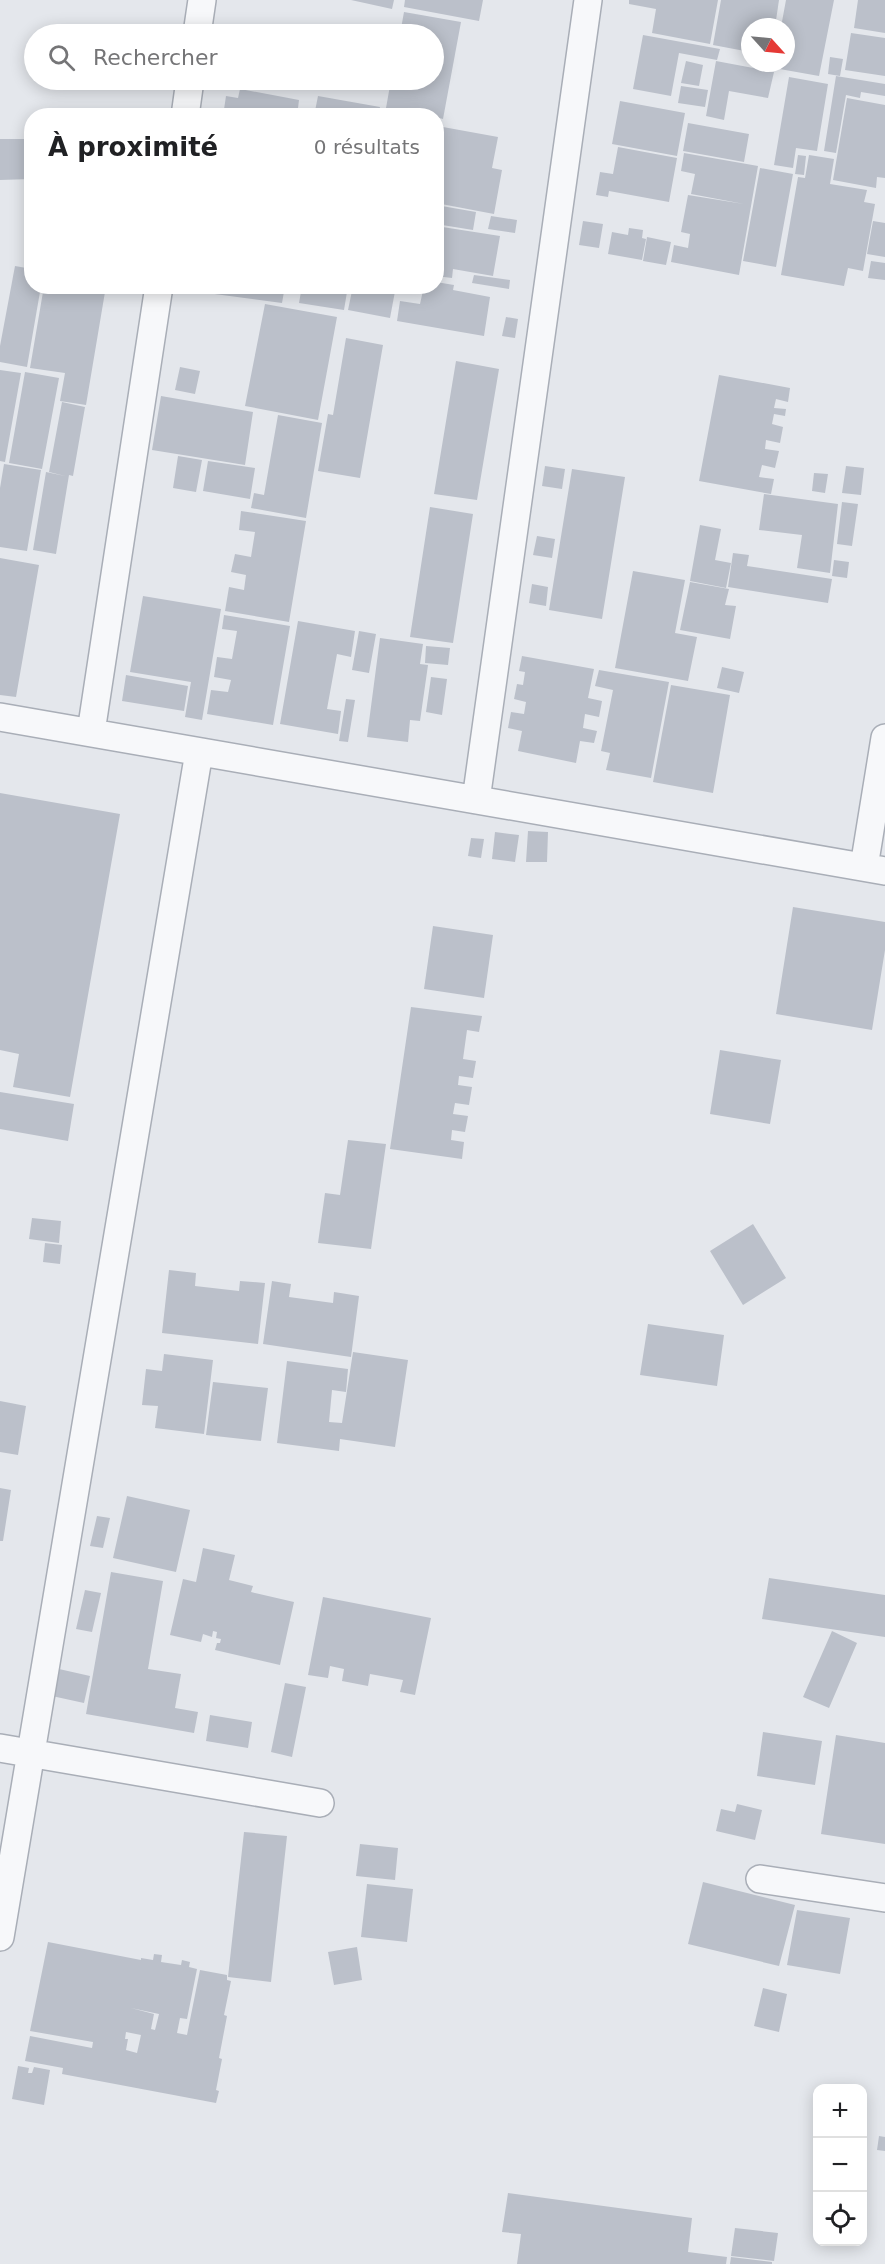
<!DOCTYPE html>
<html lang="fr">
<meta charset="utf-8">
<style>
:root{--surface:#fff;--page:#f6f6f6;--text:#202124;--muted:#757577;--line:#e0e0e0}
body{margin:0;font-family:"DejaVu Sans",sans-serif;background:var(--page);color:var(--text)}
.controls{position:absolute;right:18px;bottom:18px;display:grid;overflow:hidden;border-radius:12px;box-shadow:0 3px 15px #0003}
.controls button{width:54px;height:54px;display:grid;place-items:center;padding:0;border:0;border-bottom:2px solid var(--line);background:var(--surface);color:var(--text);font:30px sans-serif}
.compass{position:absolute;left:741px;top:18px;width:54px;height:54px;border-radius:50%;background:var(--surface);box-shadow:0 3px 15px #0003;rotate:117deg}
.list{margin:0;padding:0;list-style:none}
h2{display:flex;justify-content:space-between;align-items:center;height:78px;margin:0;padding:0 24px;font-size:26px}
h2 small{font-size:20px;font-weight:400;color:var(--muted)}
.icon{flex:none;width:33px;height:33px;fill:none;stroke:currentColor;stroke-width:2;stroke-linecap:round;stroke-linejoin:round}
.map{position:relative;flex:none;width:885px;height:2264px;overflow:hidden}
.search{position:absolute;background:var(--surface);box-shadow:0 3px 15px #0003;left:24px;top:24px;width:420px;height:66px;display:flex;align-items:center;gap:15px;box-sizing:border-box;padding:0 21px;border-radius:33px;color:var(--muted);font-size:22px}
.panel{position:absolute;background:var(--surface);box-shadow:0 3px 15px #0003;left:24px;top:108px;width:420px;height:186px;border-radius:24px}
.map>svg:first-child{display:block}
</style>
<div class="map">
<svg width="885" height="2264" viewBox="0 0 885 2264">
<rect width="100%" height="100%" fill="#e4e7ec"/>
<path fill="#bbc0ca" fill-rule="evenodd" d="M351,0h43l-2,9z
M405,0h78l-4,21 -75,-14z
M629,0h89l-8,44 -58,-11 4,-24 -27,-5z
M721,0h58l-4,27h-25v25l-37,-7z
M786,0h48l-15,76 -45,-8v-5h12v-36h-5z
M858,0h27v33l-31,-5z
M404,12l57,10 -18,97 -7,-2v-1l-50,-8 5,-28h43v-46h-34z
M851,33l34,5v38l-40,-6z
M643,35l77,14 -3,11 -38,-7 -8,43 -38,-7z
M830,57l13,2 -3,17 -12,-2z
M686,61l17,4 -4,21 -18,-3z
M716,61l58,11 -6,26 -39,-7 -5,29 -18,-4z
M836,76l49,8v12l-24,-4 -1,6 -14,-3 -10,58 -12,-2z
M789,77l39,7 -11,67 -21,-3 -3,20 -19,-3z
M681,86l27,4 -3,17 -27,-4z
M240,89l59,11 -2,16h-74l3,-20 12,2z
M318,96l62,11 -2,9h-64z
M847,98l38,7v73l-8,-1 -1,11 -43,-8z
M620,101l65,12 -8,43 -65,-12z
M688,123l61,11 -5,28 -61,-11z
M443,127l55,10 -6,31 10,2 -8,44 -58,-11v-39z
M0,139h32v40l-32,1z
M618,147l59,11 -8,44 -60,-11 -1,6 -12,-2 4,-23 13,2z
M684,153l74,13 -19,109 -68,-13 3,-17 14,3 2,-14 -9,-2 7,-37 56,9 -53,-10 4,-20 -14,-3z
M798,155l8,1 -2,19 -9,-1z
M809,155l25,4 -4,25 37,6 -3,12 11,2 -12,67 -15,-3 -4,18 -63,-11 17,-98 7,1z
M760,168l33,6 -17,93 -33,-6z
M436,205l40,7 -3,18 -37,-6z
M491,216l26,4 -2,13 -27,-4z
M583,221l20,3 -4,24 -20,-3z
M873,221l12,2v34l-18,-3z
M436,226l64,10 -7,40 -40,-7 -1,9 -16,-2z
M629,228l14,2 -1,8 4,1 -4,21 -34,-6 4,-22 16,3z
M647,237l24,5 -5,23 -23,-4z
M871,261l14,2v17l-17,-2z
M15,266l17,3v17h9l-14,81 -27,-5v-16z
M474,275l36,5 -1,9 -37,-6z
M436,282l18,3 -1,5 37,7 -6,39 -87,-15 3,-20 20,3 4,-18h12z
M44,286h62l-20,119 -26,-4 5,-28 -35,-5z
M208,286h77l-3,17 -75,-10z
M302,286h46l-4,24 -45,-7z
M353,286h43l-6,32 -42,-8z
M265,304l72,13 -19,103 -73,-14z
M506,317l12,2 -3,19 -13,-2z
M346,338l37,7 -23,133 -42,-7 10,-57 5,1z
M456,361l43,8 -22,131 -43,-6z
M180,367l20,4 -5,23 -20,-4z
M0,370l21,3 -16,89 -5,-1z
M25,372l34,6 -17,91 -33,-6z
M719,375l71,13 -2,14 -12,-3 -2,9 12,1 -1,7 -11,-2 -2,10 11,3 -3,16 -14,-3 -1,9 14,2 -4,17 -13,-3 -3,12 15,2 -3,15 -72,-13z
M161,396l92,16 -8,53 -93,-15z
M62,402l23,5 -12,69 -4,-1 -13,79 -23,-4 13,-78 19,4 -16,-4z
M278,415l44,8 -16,95 -55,-10 3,-15 10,2z
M178,456l24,4 -6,32 -23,-4z
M208,461l47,7 -5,31 -47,-8z
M4,464l37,6 -14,81 -27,-4v-59z
M545,466l20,3 -3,20 -20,-3z
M846,466l18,2 -3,27 -19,-2z
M572,469l53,8 -23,142 -53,-9z
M814,473l14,1 -3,19 -13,-2z
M764,494l74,10 -8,69 -33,-5 5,-33 -43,-5z
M842,502l16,2 -6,42 -15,-2z
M430,507l43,7 -20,129 -43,-6z
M241,511l65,10 -17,101 -64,-11 4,-24 15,3 2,-15 -15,-3 4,-18 16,3 4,-25 -16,-2z
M700,525l21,4 -6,31 16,3 -5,25 -36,-7z
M537,536l18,3 -3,19 -19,-3z
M733,553l16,2 -2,11 85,13 -4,24 -100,-16z
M0,558l39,7 -23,132 -16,-2z
M834,560l15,2 -2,16 -15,-2z
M633,571l52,9 -10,53 22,4 -9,44 -73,-13z
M690,582l39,7 -4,16 11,1 -6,33 -50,-9z
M532,584l16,3 -2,19 -17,-3z
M143,596l78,13 -19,111 -17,-3 6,-35 -61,-10z
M224,615l66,11 -17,99 -66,-11 4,-24 17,2 3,-12 -17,-3 3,-20 15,2 5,-28 -15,-2z
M298,621l57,10 -4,26 -14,-3 -10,55 14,2 -3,23 -58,-10z
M359,631l17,3 -7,39 -17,-3z
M380,638l43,6 -3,20 8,1 -8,56 -10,-1 -2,22 -41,-5z
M426,646l24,2 -2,17 -23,-2z
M522,656l72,13 -6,29 14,3 -3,16 -14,-3 -2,14 14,3 -3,12 -14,-2 -4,22 -58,-12 4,-20 -14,-3 3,-16 13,2 2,-12 -12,-3 3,-15 6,1 2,-13 -6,-1z
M722,667l22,5 -5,21 -22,-5z
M599,670l70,12 -18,96 -45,-8 4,-17 -9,-2 12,-61 -18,-4z
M126,675l62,11 -4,25 -62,-10z
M431,677l16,2 -5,36 -16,-3z
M671,685l59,10 -17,98 -60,-11z
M346,699l9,1 -7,42 -9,-1z
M0,793l120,21 -50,283 -57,-10 6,-33 -19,-4z
M528,831l20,1 -1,30h-21z
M495,832l24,3 -4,27 -23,-3z
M471,838l13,1 -3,19 -13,-2z
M793,907l92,15v28l-13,80 -96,-16z
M433,926l60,9 -9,63 -60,-9z
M411,1007l71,9 -3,16 -12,-2 -4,29 13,2 -3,17 -14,-2 -1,9 14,2 -3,18 -14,-2 -2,11 15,2 -3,16 -13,-2 -1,10 13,2 -2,17 -72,-10z
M720,1050l61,10 -11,64 -60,-10z
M0,1092l74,12 -6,37 -68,-12z
M348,1140l38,4 -15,105 -53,-6 7,-50 15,2z
M32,1218l29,3 -2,22 -30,-4z
M753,1224l33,54 -43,27 -33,-54z
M45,1243l17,2 -2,19 -17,-2z
M169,1270l27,3 -1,13 44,5 1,-10 25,2 -7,61 -96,-11z
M272,1281l19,3 -2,13 44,6 1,-11 25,4 -8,61 -88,-13z
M648,1324l76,11 -7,51 -77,-11z
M353,1352l55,8 -13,87 -55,-8 -1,12 -62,-8 10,-82 61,8 -2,23 -14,-2 -3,32 13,1z
M164,1354l49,6 -9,74 -49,-6 3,-22 -16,-1 4,-36 16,2z
M213,1382l55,6 -7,53 -55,-6z
M0,1401l26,5 -8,49 -18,-3z
M0,1488l11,2 -8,51h-3z
M127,1496l63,14 -14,62 -63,-14z
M97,1516l13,2 -7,30 -13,-2z
M203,1548l32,7 -6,25 24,6 -2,6 43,10 -14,63 -65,-15 2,-7h3l1,-4 -5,-1 1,-6 -4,-1 -1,6 -9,-3 -2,8 -31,-7 13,-56 13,3z
M111,1572l52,9 -15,88 33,5 -6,34 23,4 -4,21 -108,-19z
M769,1578l116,17v42l-123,-18z
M85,1590l16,3 -9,39 -16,-3z
M323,1597l108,21 -16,77 -15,-3 3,-12 -33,-6 -2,12 -26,-5 2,-12 -14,-3 -2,12 -20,-3z
M832,1631l25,12 -28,65 -26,-11z
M59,1669l31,7 -6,27 -32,-7z
M285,1683l21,4 -14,70 -21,-5z
M210,1715l42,7 -4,26 -42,-7z
M763,1732l59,9 -7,44 -58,-9z
M836,1735l49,8v101l-64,-10z
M737,1804l25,6 -7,30 -39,-9 5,-22 14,3z
M244,1832l43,4 -16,146 -43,-5z
M360,1844l38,4 -3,32 -39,-4z
M703,1882l92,23 -16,61 -91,-22z
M367,1884l46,5 -6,53 -46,-5z
M797,1910l53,8 -10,56 -53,-9z
M48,1942l93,18v-2l12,2 1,-6 8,1 -1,7 20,3 1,-5 8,2 -1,5 8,2 -10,50 -7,-1 -3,15 10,2 13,-65 27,5v5l4,1 -7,34 3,1 -8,42 3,1 -6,31 3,1 -3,12 -154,-29 1,-6 -38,-7 5,-25 62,12 1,-6 -63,-11zM131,2008l28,6 -4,16 -4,-1 3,-15zM126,2032l15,3 -4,18 -11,-3 2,-11h-3z
M357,1947l5,33 -28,5 -6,-33z
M763,1988l24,6 -8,38 -25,-6z
M18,2066l11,2 -1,5h4l2,-6 16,3 -6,35 -32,-6z
M879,2136l6,1v14l-8,-1z
M508,2193l184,25 -4,34 39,5 -1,7h-209l4,-30 -19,-2z
M735,2228l43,5 -4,28 -43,-5z
M731,2257l41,5v2h-42z"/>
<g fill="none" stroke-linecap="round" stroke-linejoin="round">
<defs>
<path id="street" d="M197,34l5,-34
M185,116l5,-36
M0,717l885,154
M91,732l68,-446
M476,800l112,-800
M864,867l21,-129
M0,1748l320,55
M760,1879l125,19
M0,1937l199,-1185"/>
</defs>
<use href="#street" stroke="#a9aeb7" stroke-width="30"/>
<use href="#street" stroke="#f7f8fa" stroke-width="27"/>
</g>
</svg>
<div class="controls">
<button>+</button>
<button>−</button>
<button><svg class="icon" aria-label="locate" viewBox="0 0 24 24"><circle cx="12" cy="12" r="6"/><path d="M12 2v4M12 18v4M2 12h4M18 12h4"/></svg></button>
</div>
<svg class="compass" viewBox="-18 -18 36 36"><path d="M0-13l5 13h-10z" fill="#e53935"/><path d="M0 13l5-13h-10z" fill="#757577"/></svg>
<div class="search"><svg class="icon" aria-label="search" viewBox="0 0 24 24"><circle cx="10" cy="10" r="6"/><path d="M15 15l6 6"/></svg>Rechercher</div>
<section class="panel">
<h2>À proximité<small>0 résultats</small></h2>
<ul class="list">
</ul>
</section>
</div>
